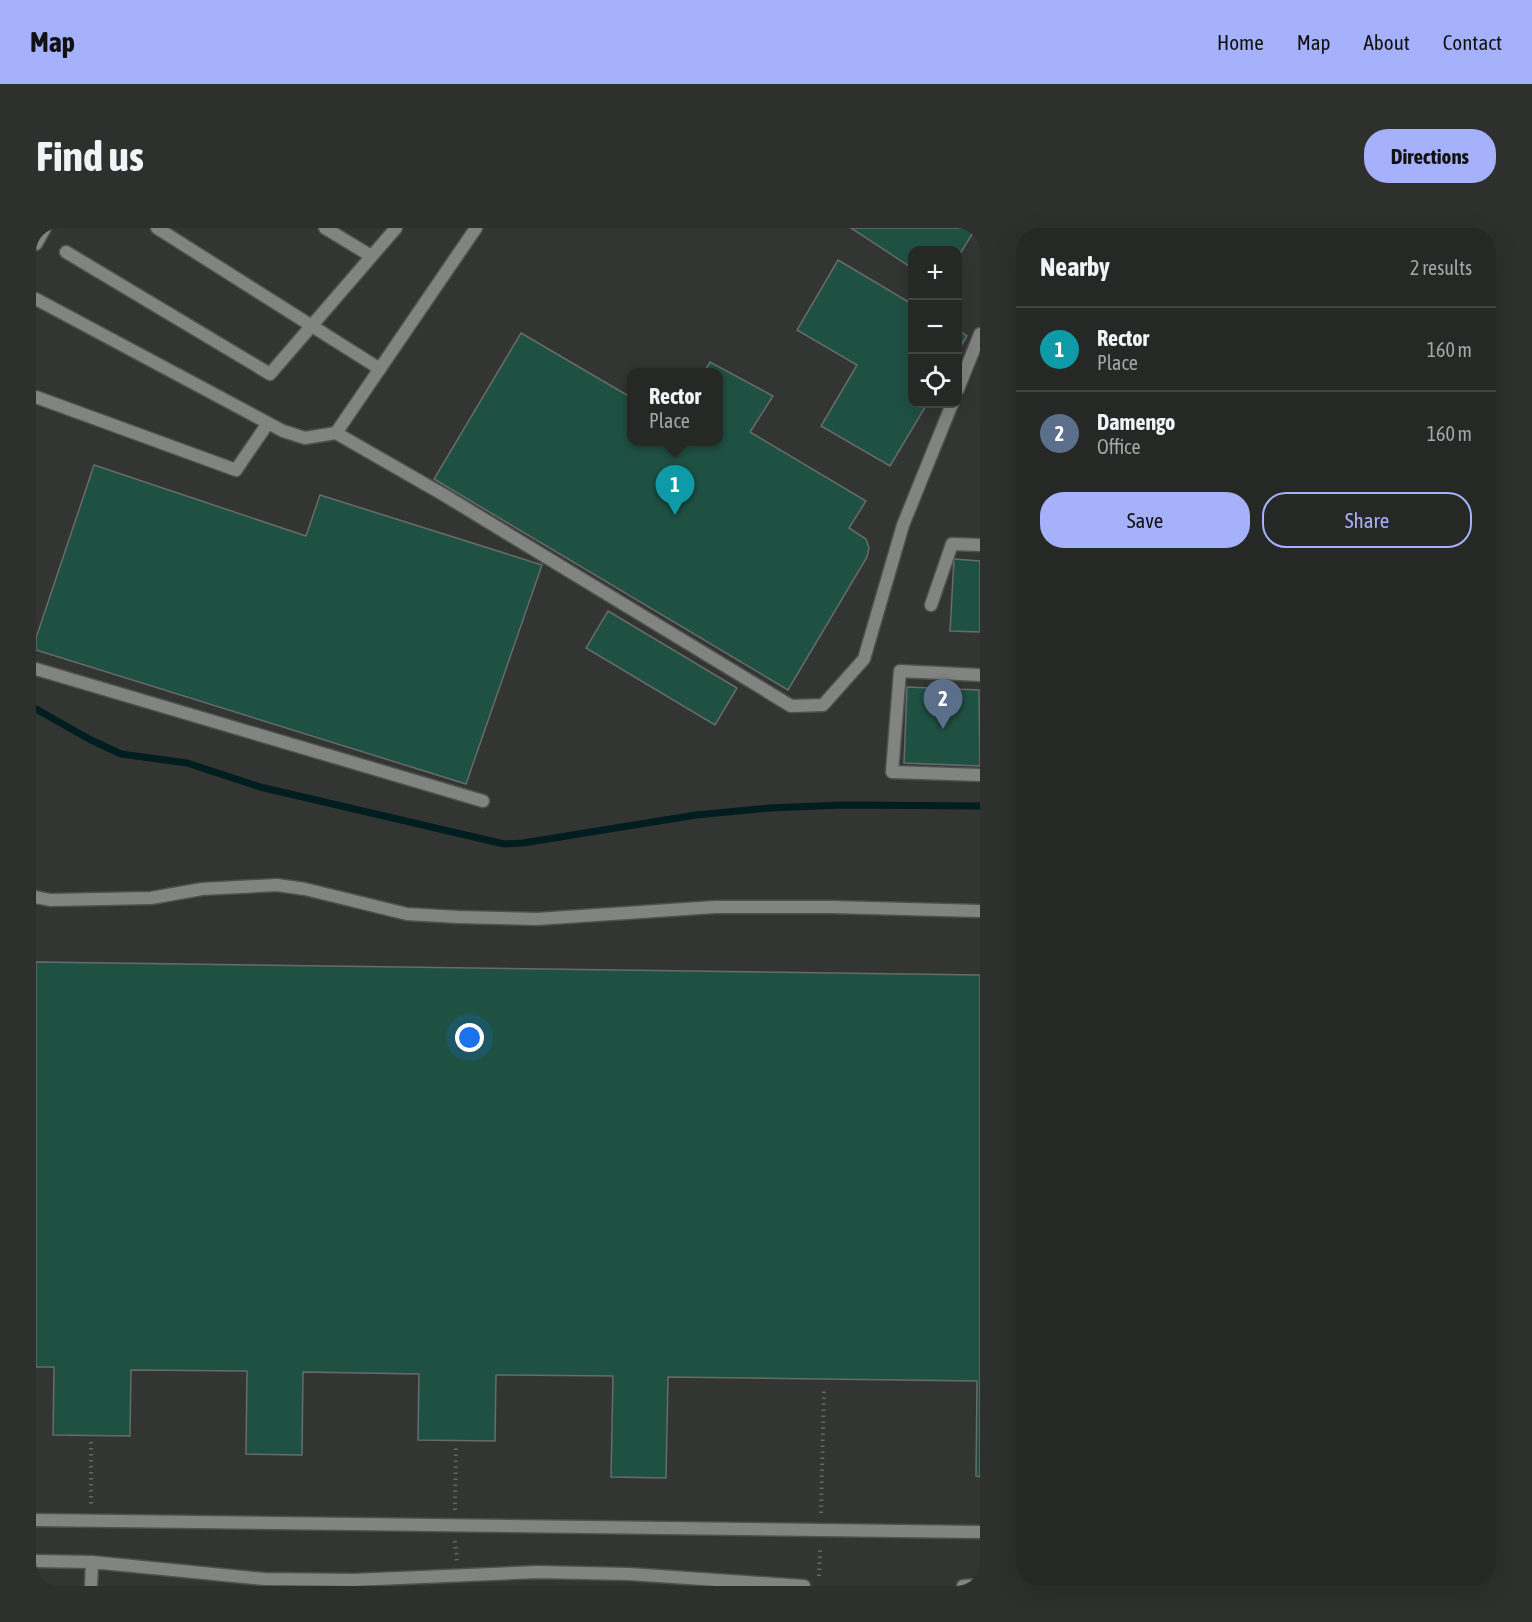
<!DOCTYPE html>
<meta charset="utf-8">
<style>
:root{--surface:#262826;--page:#2e302e;--text:#f1f3f6;--muted:#a4a6a7;--line:#424443;--accent:#a6b1fc}
body{margin:0;font-family:"Asap Condensed",sans-serif;background:var(--page);color:var(--text)}
.controls{position:absolute;right:18px;top:18px;display:grid;overflow:hidden;border-radius:12px;box-shadow:0 6px 24px #0002}
.controls button{width:54px;height:54px;display:grid;place-items:center;padding:0;border:0;border-bottom:2px solid var(--line);background:var(--surface);color:var(--text);font:30px sans-serif}
.you{position:absolute;left:434px;top:810px;width:21px;height:21px;margin:-15px;border:4px solid #fff;border-radius:50%;background:#1a73e8;box-shadow:0 0 0 9px #1a73e833}
.badge{display:grid;place-items:center;width:39px;height:39px;border-radius:50%;background:var(--accent);color:#fff;font-size:20px;font-weight:700}
.pin{position:absolute;translate:-50% -50px;filter:drop-shadow(0 2px 3px #0008)}
.pin::after{content:'';position:absolute;top:32px;width:21px;height:18px;background:inherit;clip-path:polygon(0 0,100% 0,50% 100%)}
.popup{position:absolute;left:591px;top:140px;width:96px;height:78px;box-sizing:border-box;display:grid;place-content:center;border-radius:12px;background:var(--surface);filter:drop-shadow(0 2px 4px #0005);font-size:20px;white-space:nowrap;color:var(--muted)}
.popup b{font-size:22px;color:var(--text)}
.popup::after{content:'';position:absolute;left:50%;top:100%;margin-left:-12px;border:12px solid transparent;border-top-color:var(--surface)}
.list{margin:0;padding:0;list-style:none}
h2{display:flex;justify-content:space-between;align-items:center;height:78px;margin:0;padding:0 24px;font-size:26px}
h2 small{font-size:20px;font-weight:400;color:var(--muted)}
.list li{display:grid;grid-template-columns:39px 1fr auto;gap:18px;align-items:center;box-sizing:border-box;height:84px;padding:0 24px;border-top:2px solid var(--line)}
.list b{display:block;font-size:22px;white-space:nowrap}
.list p{margin:0;font-size:20px;white-space:nowrap;color:var(--muted)}
.list em{font-size:20px;font-style:normal;color:var(--muted)}
.actions{display:flex;gap:12px;padding:18px 24px}
.actions a{flex:1;padding:14px 0;border:2px solid var(--accent);border-radius:24px;text-align:center;font-size:21px;color:var(--accent)}
.actions .main{background:var(--accent);color:#111}
.icon{flex:none;width:33px;height:33px;fill:none;stroke:currentColor;stroke-width:2;stroke-linecap:round;stroke-linejoin:round}
.map{position:relative;flex:none;width:944px;height:1358px;overflow:hidden;border-radius:24px}
header{display:flex;align-items:center;gap:36px;box-sizing:border-box;height:84px;padding:0 30px;background:var(--accent);color:#111}
header strong{font-size:28px}
nav{display:flex;gap:33px;margin-inline-start:auto;font-size:21px}
.intro{display:flex;align-items:center;justify-content:space-between;box-sizing:border-box;height:144px;padding:0 36px}
h1{margin:0;font-size:42px}
.button{padding:15px 27px;border-radius:24px;background:var(--accent);color:#111;font-size:21px;font-weight:700}
main{display:flex;gap:36px;padding:0 36px}
aside{flex:1;background:var(--surface);border-radius:24px;box-shadow:0 6px 24px #0002}
.map>svg:first-child{display:block}
</style>
<header>
<strong>Map</strong>
<nav><a>Home</a><a>Map</a><a>About</a><a>Contact</a></nav>
</header>
<div class="intro"><h1>Find us</h1><a class="button">Directions</a></div>
<main>
<div class="map">
<svg width="944" height="1358" viewBox="0 0 944 1358">
<rect width="100%" height="100%" fill="#333533"/>
<g fill="none" stroke-linecap="round" stroke-linejoin="round">
<path stroke="#001e1f" stroke-width="7" d="M0,481l53,30 32,15 66,9 73,24 244,57 19,-1 173,-28 73,-7 74,-3 137,1"/>
</g>
<path fill="#1f5143" stroke="#676b6a" stroke-width="1.5" d="M815,0h125l-18,29v-7h-46v18z
M802,32l74,44v100h15l-37,62 -69,-40 36,-61 -60,-35z
M922,102l9,6 -9,15z
M485,105l111,65v44h86v-70h-14l6,-10 63,34 -23,36 116,69 -17,27 17,11 3,9 -2,9 -79,133 -354,-211z
M58,237l212,71 14,-41 222,70 -76,219 -430,-134v-12z
M918,331l26,2v71l-30,-1z
M572,383l129,77 -22,37 -129,-77z
M871,459l72,3 1,76 -76,-3z
M0,734l944,13v502l-4,-1 1,-95 -309,-4 -2,101 -55,-1 2,-101 -117,-1 -1,66 -77,-1 1,-66 -116,-2 -1,83 -56,-1 1,-83 -116,-1 -1,66 -77,-1 1,-68h-18z"/>
<g fill="none" stroke-linecap="round" stroke-linejoin="round">
<defs>
<path id="lane" d="M121,0l223,141
M289,0l46,28
M0,16l9,-16
M30,24l204,122 126,-146
M0,71l247,132 22,7 31,-5 140,-205
M922,161l22,-55
M0,169l200,73 32,-47
M300,205l108,62 347,211 32,-1 41,-46 39,-134 49,-121
M895,377l21,-61 28,1
M0,441l447,132
M944,447l-80,-4 -8,101 88,3
M0,669l14,3 101,-2 51,-9 75,-4 28,4 102,25 51,3 79,2 178,-12h117l148,4
M0,1292l944,12
M0,1333l56,1 172,17 89,1 185,-8 91,2 175,12
M55,1358l1,-24
M927,1358l17,-1"/>
</defs>
<use href="#lane" stroke="#4f514f" stroke-width="15"/>
<path stroke="#646664" stroke-width="4" stroke-dasharray="1.5 4.5" stroke-linecap="butt" d="M55,1214v62
M419,1282l1,-62
M785,1285l3,-125
M419,1313l2,20
M783,1348l1,-28"/>
<use href="#lane" stroke="#818481" stroke-width="12"/>
</g>
</svg>
<div class="controls">
<button>+</button>
<button>−</button>
<button><svg class="icon" aria-label="locate" viewBox="0 0 24 24"><circle cx="12" cy="12" r="6"/><path d="M12 2v4M12 18v4M2 12h4M18 12h4"/></svg></button>
</div>
<div class="you"></div>
<div class="pin badge" style="left:639px;top:287px;background:#0f9aa8">1</div>
<div class="popup"><b>Rector</b>Place</div>
<div class="pin badge" style="left:907px;top:501px;background:#5c6f8a">2</div>
</div>
<aside>
<h2>Nearby<small>2 results</small></h2>
<ul class="list">
<li><span class="badge" style="background:#0f9aa8">1</span><div><b>Rector</b><p>Place</p></div><em>160 m</em></li>
<li><span class="badge" style="background:#5c6f8a">2</span><div><b>Damengo</b><p>Office</p></div><em>160 m</em></li>
</ul>
<div class="actions"><a class="main">Save</a><a>Share</a></div>
</aside>
</main>
